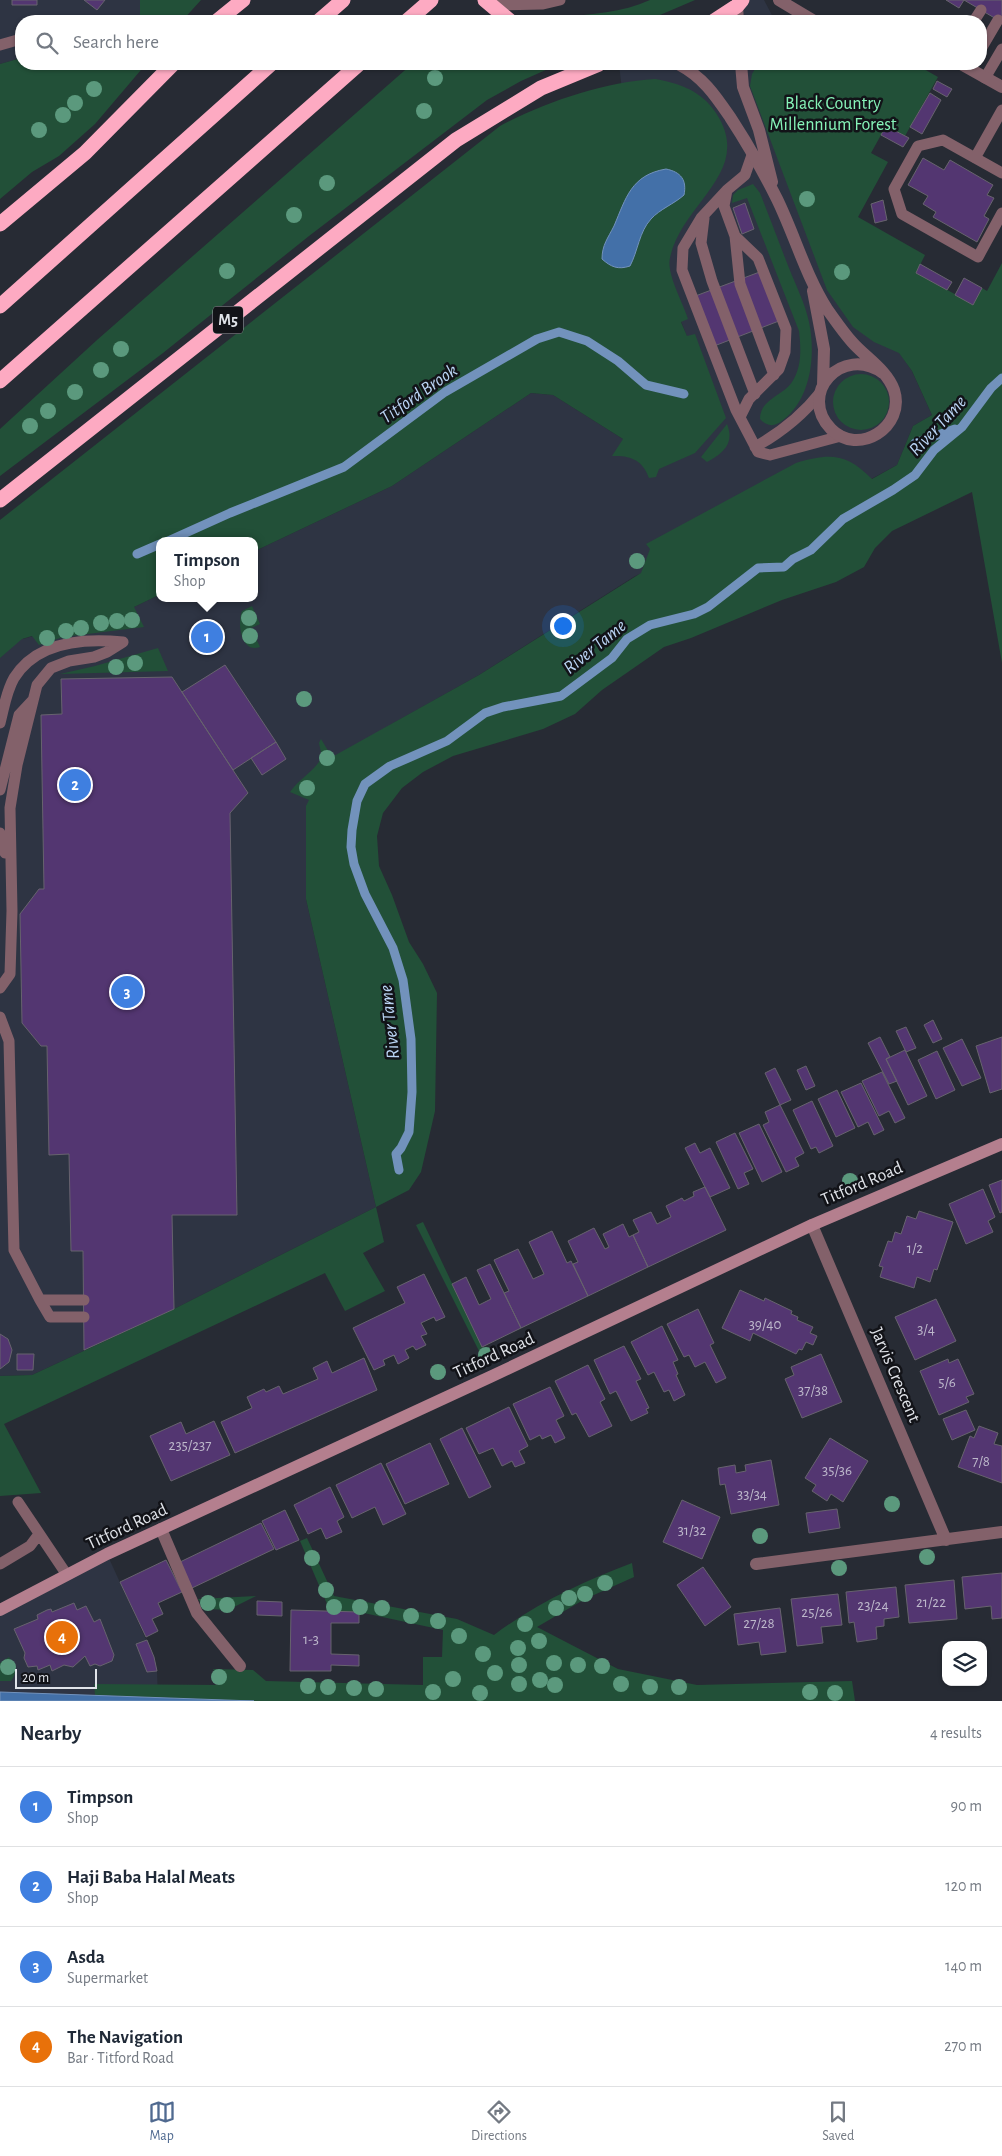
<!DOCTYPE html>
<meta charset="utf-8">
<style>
:root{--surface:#fff;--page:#f2f2f3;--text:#1f2937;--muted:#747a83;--line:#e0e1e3;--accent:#506a90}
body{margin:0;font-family:"Alegreya Sans",sans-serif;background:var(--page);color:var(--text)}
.controls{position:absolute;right:15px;bottom:15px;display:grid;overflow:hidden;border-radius:10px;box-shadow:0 1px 4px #0004}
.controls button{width:45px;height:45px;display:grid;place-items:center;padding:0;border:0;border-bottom:1px solid var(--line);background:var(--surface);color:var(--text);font:25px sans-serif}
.scale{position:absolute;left:15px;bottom:12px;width:82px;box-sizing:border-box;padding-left:5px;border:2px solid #e0e3e9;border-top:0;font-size:14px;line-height:18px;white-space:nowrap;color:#e0e3e9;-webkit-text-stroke:4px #121318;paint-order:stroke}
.you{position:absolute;left:562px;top:625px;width:18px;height:18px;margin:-12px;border:4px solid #fff;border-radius:50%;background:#1a73e8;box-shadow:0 0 0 8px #1a73e833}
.badge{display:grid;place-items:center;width:32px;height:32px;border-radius:50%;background:var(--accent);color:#fff;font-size:16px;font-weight:700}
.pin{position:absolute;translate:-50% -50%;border:2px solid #fff;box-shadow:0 1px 5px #0006}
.popup{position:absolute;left:156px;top:537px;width:102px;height:65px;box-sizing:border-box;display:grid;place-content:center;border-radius:10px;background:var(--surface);filter:drop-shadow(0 1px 4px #0005);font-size:16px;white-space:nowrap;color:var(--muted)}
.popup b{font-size:19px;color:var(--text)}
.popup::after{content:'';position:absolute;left:50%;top:100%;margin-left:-10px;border:10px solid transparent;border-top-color:var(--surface)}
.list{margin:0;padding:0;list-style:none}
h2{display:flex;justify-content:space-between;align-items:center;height:65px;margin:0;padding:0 20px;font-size:21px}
h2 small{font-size:16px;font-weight:400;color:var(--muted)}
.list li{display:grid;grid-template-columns:32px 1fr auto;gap:15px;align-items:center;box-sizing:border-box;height:80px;padding:0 20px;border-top:1px solid var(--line)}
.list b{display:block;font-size:19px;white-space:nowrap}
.list p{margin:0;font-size:16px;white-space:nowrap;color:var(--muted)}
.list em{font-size:16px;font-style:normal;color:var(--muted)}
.icon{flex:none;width:28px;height:28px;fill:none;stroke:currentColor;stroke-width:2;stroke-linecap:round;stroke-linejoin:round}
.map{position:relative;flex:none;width:1002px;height:1701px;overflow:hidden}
.search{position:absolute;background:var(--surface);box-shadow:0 1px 4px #0004;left:15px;right:15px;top:15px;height:55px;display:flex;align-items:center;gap:12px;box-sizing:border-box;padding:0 18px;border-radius:20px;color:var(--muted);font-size:19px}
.sheet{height:385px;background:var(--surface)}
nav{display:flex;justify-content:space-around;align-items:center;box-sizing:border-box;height:70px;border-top:1px solid var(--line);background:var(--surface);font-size:14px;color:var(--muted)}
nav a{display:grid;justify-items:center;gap:2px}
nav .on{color:var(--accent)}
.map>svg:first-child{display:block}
</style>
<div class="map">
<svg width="1002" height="1701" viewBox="0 0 1002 1701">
<rect width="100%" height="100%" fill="#272b34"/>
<path fill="#2e3443" d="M0,0h140v21h-119v37l-21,6z
M742,0h22l11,21h-61z
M619,64h174l-34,18 127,251 26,38 20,44 -19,11 -16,39 -87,47 -87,29 -88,35 -156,99 -89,50 -84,174 70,308 -202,102 -142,66 -32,1v-804l23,67 111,-32 25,-12 1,3h94l1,-47 137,-65 139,-93 22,2 70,44 96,-20 -59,-152 -38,-177z
M107,1554l47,103 3,14 1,30h-158v-92z"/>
<path fill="#225038" d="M140,0h61l-19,21h-42z
M650,0h45l-49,21h-68l-17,-4c30,-3 61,-4 89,-17z
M21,58v6h125l-51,60 -36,32 -27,16 -32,27v-135z
M412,64h135l1,5 -27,12 -34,19 -178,136 -146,117 -163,123v-47l97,-89z
M758,64h157l23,13 -33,59 -19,-10 -15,27 17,9 -30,55 67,38 -9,18 57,31 9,-16 5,3 15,-28v400l-30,-171 -80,39 -17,17 -11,19 -28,15 -54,18 -91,38 -27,9 -62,43 -27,24 -32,15 -90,27 -30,16 -21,16 -19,25 -6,23 2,30 13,29 17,47 14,22 14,29 -2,118 -14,61 -12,18 -33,17 8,35 -21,11 22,38 -40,20 -20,-38 -321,151 37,69 -41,3v-120l32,-1 142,-66 202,-102 -70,-308v-93l3,-6 -19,-8c9,-13 24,-20 32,-35l-3,-14 2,-4 11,18 147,-82 162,-102 9,-24 -4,-5 150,-81c34,-10 50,-10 76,16l25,-14 16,-39 19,-11 -20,-44 -13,-18 -25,-11 -21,-15 -26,-37 -77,-204 2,-12z
M655,79c24,4 47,12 61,34 39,59 -35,90 -46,145 -4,15 13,45 18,61l-7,3 6,14 8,-2 31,84 -31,35 -36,16 -3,8 -7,1c-6,-18 -19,-23 -37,-22l11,-17 -70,-44 -22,-2 -139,93 -137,65 -1,-10h-94l-1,54 -25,12 10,20 -81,10 -24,8 -7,-9 -10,3 -22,19v-138l500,-394c45,-24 104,-44 155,-47z
M753,184l7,9c10,25 19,50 29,75 7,18 16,35 20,54 7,33 2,77 -26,98 -8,7 -16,7 -23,-1 0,-20 23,-23 32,-37 10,-15 9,-34 7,-51l-52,-133 -15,5 1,-8 5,-5z
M833 402a28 28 0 1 1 56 0a28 28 0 1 1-56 0Z
M727,424c8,20 -4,29 -20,38l-6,-5z
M252,606l8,18 -9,4 9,19c-19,7 -23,-24 -18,-36z
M158,648l10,23 -108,3 35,-8z
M423,1222l63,133 -4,2 -66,-132z
M307,1538l27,58 123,23 37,16c41,-31 90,-54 138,-72l2,14 -49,22 -48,28 81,42 79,16 155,-4 3,20h-601l-159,-6 -1,-11 126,1 -7,-16 40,1 13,11 157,4v-28h19l1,-27 -84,-18 -29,-1 -30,-70z
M256,1596l-28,14 -22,-1 -8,-10z
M9,1657c6,10 9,15 2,24h-11v-18z"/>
<path fill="#4370a8" stroke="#7292bc" d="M666,169c15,3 21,11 18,26 -10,9 -24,14 -33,24 -12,13 -13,32 -21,47 -12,4 -19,1 -28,-7 0,-14 6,-21 12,-33 12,-28 17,-51 52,-57z
M0,1692l254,9h-254z"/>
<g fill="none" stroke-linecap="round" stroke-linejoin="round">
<path stroke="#7292bc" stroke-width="9" d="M915,443l40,-14
M168,541l62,-28 114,-46 101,-75 92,-53 22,-7 28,9 31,20 28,24 38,9
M137,554l23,-10
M399,1170l-3,-16 5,-6 8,-16 3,-40 -1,-53 -8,-59 -10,-32 -28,-54 -11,-30 -3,-17 1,-17 5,-29 8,-17 25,-18 57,-25 38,-28 18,-6 58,-11 51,-38 15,-19 23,-14 44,-11 14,-7 50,-39 26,-1 9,-8 18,-9 32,-31 50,-29 22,-15 19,-25 28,-23 29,-39 11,-10"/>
</g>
<path fill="#533671" stroke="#67636e" d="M12,0h25v5h-25z
M84,0h21l-8,10z
M946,0h18l-5,8z
M964,0h38v22l-4,-2z
M937,81l15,8 -5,8 -14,-8z
M930,93l11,7 -19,34 -12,-7z
M886,126l23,12 -6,9 -22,-12z
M923,158l21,12 6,-10 43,25 -6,10 7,3 -10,18 5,3 -12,23 -44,-25 3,-5 -13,-8 5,-8 -20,-11z
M883,200l4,20 -12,3 -4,-19z
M745,203l9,26 -12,5 -9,-26z
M920,264l32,18 -5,8 -31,-17z
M765,270l19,49 -75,29 -19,-50z
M964,278l18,10 -9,17 -18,-10z
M217,626l5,11 -24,10 -5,-10z
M225,665l51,77 -43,28 -51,-78z
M172,677l76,116 -18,20 7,402h-65l2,94 -90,41 -1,-99h-12l-2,-97 -20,1 -2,-109h-6l-19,-23 -2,-109 19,-25h5l-3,-174 21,-1 -1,-35z
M276,742l10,17 -24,16 -11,-17z
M933,1020l9,19 -9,4 -9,-18z
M906,1027l10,21 -10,4 -10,-21z
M880,1037l10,20 -4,2 11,22 -8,3 -21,-41z
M1002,1037v52l-12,4 -14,-47z
M962,1039l19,39 -19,8 -19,-38z
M905,1050l22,46 -19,9 -22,-46z
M937,1051l18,39 -19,9 -18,-39z
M806,1066l9,20 -9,4 -9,-20z
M775,1068l16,32 -11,5 -15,-32z
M882,1072l23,46 -10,5 -6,-12 -10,5 -17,-35z
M861,1083l23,47 -10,5 -6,-13 -10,5 -17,-35z
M837,1090l18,38 -19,9 -18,-38z
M812,1101l21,45 -14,7 -3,-6 -5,2 -18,-39z
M780,1105l24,48 -9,5 4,8 -13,6 -23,-47 6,-3 -4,-10z
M759,1124l23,48 -20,10 -23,-49z
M735,1133l18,36 -9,4 5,11 -11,5 -22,-47z
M695,1143l5,10 10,-5 20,40 -20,9 -25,-49z
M1002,1180v32l-2,1 -11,-28z
M705,1187l21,43 -78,37 -15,-32 6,-3 -6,-12 18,-8 6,12 14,-7 -5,-11 16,-8 2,3 10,-5 -1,-4z
M983,1189l12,28 -7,4 5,11 -27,12 -17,-40z
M919,1211l34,11 -16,48 -3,-1 -4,13 -13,-5 -3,11 -34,-11 3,-10 -4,-1 9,-25 4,1 3,-10 6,2 6,-18 9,3z
M623,1224l6,13 4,-2 15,32 -60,29 -15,-32 5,-2 -10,-21 26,-13 11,21 4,-2 -6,-13z
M552,1231l15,32 4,-2 17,35 -67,32 -17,-35 5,-2 -15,-31 24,-11 15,30 11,-5 -15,-32z
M490,1264l31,64 -39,19 -30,-63 14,-7 13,28 12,-6 -14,-29z
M424,1274l21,43 -9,4 -2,-4 -13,6 6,11 -6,2 5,9 -10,5 -3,-4 -8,4 4,8 -11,6 -4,-9 -11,5 2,5 -11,5 -21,-42 52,-25 -8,-16z
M740,1290l24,11 1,-3 27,13 -1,3 7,3 -1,3 16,7 -3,6 7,3 -4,9 -7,-3 -4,8 -3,-1 -3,5 -43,-21 -3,8 -28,-13z
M936,1299l20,42 -41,19 -20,-43z
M698,1309l16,34 -4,2 16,33 -10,5 -11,-21 -10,5 -6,-12 -5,2 -17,-33z
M662,1326l16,34 -5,2 5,12 -2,1 9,20 -11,6 -5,-11 -5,2 -10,-20 -6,3 -17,-33z
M0,1334l8,5 4,11 -3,12 -9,7z
M624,1346l17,33 -5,2 13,27 -3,1 2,4 -17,8 -15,-30 -6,3 -16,-34z
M17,1354h17l-1,16h-16z
M821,1354l21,48 -40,16 -17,-39 9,-4 -3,-8z
M364,1358l13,32 -142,63 -14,-31 31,-14 -5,-11 17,-8 2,3 13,-6 4,8 35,-15 -5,-11 14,-7 5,12z
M948,1359l1,4 9,-4 16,35 -8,3 3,5 -30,13 -19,-44z
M588,1365l17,34 -5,3 12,24 -23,11 -13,-24 -4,2 -17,-34z
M550,1387l14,29 -8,4 9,18 -10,5 -4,-8 -9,4 -2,-4 -10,5 -17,-36z
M509,1407l19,39 -9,5 6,12 -10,4 -3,-6 -10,5 -9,-18 -14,6 -13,-26z
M966,1410l9,20 -23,10 -9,-21z
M214,1421l16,34 -59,26 -21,-45 31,-14 5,12z
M979,1426l19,7 -4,11 8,2v37l-44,-16 12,-31 4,2z
M462,1428l29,59 -22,11 -29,-59z
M830,1438l38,23 -25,41 -12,-8 -4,7 -15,-10 4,-6 -11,-7z
M430,1443l19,41 -44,20 -19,-40z
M771,1460l8,45 -48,9 -6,-30 -5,1 -2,-17 17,-3 1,8 10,-2 -1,-6z
M381,1463l25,51 -23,11 -8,-18 -23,11 -16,-33z
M330,1487l14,30 -7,4 5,11 -16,7 -5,-11 -13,6 -14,-29z
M682,1500l38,17 -18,42 -39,-17z
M837,1509l3,19 -31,5 -3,-20z
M285,1510l14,30 -23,10 -14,-29z
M261,1523l13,26 -82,39 -12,-26z
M166,1560l16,32 -24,11 5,11 -11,5 6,12 -12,6 -26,-55z
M703,1567l28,40 -26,19 -28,-41z
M1002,1573v45l-10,1 -1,-13 -26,3 -3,-32z
M954,1580l3,39 -48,4 -4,-38z
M896,1587l3,30 -15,2v7l-8,1 1,12 -20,3 -3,-20 -5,1 -3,-31z
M838,1594l4,31 -21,2 2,16 -26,3 -6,-47z
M257,1601l25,1v14l-25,-1z
M74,1603l3,7 9,-4 8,16 6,-3 14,36 -2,6 -12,5 -5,-2 -5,2 -5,-10 -12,11 -9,-2 -12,6 -2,-6 -12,5 -1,-4 -9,1 -4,-9 1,-5 -11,-24 24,-10 -1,-4 10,-5 4,-1 1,3z
M780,1608l6,44 -25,3 -2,-13 -21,3 -4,-31z
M291,1610l68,2v11h-28v31l28,1v11l-28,-1v6h-41z
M147,1640l7,17 3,14 -10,1 -11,-28z"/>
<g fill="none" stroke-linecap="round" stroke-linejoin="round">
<path stroke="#83616a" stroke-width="11" d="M489,5l54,-1 17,-4
M974,21l7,-11
M0,45l21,-6
M981,49l17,-29
M985,78l17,-29
M752,155l-7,20 -18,15 -26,28 -18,30 -1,22 54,140 22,42 12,3 71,-19
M975,158l27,-48
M1002,173l-59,-33 -25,6 -24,43 8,25 76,43 24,-44
M727,190l-3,16 11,30 23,22 28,71 -1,23 -6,17 -30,30 -9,18
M704,218l-3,25 11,38 43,113
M735,236l5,48 34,91
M755,447c25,-14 47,-31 65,-54
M0,723c4,-15 6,-31 14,-45 23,-37 70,-40 109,-36
M0,790l19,-75 14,-15
M0,833l5,20
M0,988l10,-14 2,-63 -2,-103 7,-43 20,-80 14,-17 18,-7 25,-4 13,-5 16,-10
M0,1017l9,24 5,209 26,50h44
M40,1300l10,17h34
M18,1502l49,73
M0,1564l30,-18 9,-12"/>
<path stroke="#83616a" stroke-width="12" d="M779,0l35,21
M737,6l1,15
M678,64c25,13 37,31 52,53 17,26 33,54 47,82 18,37 28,75 50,110 8,11 16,23 25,33 13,15 35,28 42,48 12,37 -36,67 -63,39 -34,-35 11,-85 52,-56
M741,64l2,23 16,43 13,52
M961,64l41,23
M813,291l11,58 -1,36
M812,1225l134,315
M161,1529l36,84 43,53
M756,1564l246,-32"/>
<path stroke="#b47f8e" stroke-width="12" d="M0,1610l107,-56 383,-177 322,-152 190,-81"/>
<path stroke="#fdaac2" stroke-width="15" d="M485,0l25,21
M217,21l26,-21
M319,21l24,-21
M407,21l24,-21
M714,21l23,-15 5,-6
M0,224l85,-71 88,-89
M0,306l271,-242
M0,381l359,-317
M0,500l456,-360 85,-52 58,-24"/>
</g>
<g fill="#5b997d">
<circle cx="435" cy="78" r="8"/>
<circle cx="94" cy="89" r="8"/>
<circle cx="75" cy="103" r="8"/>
<circle cx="424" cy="111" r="8"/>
<circle cx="63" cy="115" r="8"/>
<circle cx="39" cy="130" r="8"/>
<circle cx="327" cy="183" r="8"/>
<circle cx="807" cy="199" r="8"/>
<circle cx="294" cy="215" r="8"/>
<circle cx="227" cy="271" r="8"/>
<circle cx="842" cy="272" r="8"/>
<circle cx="121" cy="349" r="8"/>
<circle cx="101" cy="370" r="8"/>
<circle cx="75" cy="392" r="8"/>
<circle cx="48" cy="411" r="8"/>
<circle cx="30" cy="426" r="8"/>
<circle cx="637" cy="561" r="8"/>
<circle cx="249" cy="618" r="8"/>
<circle cx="132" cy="620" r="8"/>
<circle cx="117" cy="621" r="8"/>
<circle cx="101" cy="623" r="8"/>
<circle cx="81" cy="628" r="8"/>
<circle cx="66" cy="631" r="8"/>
<circle cx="250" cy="636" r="8"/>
<circle cx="47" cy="638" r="8"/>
<circle cx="135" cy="663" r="8"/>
<circle cx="116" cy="667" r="8"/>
<circle cx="304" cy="699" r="8"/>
<circle cx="327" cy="758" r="8"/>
<circle cx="307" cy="788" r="8"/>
<circle cx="850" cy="1181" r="8"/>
<circle cx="486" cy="1355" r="8"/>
<circle cx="438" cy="1372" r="8"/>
<circle cx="892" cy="1504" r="8"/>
<circle cx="760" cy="1536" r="8"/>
<circle cx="927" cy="1557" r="8"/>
<circle cx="312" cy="1558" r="8"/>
<circle cx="839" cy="1568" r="8"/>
<circle cx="605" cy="1583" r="8"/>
<circle cx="326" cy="1590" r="8"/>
<circle cx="585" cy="1594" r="8"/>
<circle cx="569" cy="1598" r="8"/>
<circle cx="208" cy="1603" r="8"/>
<circle cx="227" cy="1605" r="8"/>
<circle cx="334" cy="1607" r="8"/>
<circle cx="360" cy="1607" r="8"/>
<circle cx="382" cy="1608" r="8"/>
<circle cx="556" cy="1608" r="8"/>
<circle cx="411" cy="1616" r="8"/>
<circle cx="438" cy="1621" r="8"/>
<circle cx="525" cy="1624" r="8"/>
<circle cx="459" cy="1636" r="8"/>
<circle cx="539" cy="1641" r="8"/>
<circle cx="518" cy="1648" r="8"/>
<circle cx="483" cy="1654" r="8"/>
<circle cx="554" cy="1663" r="8"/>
<circle cx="519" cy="1665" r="8"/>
<circle cx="578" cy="1665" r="8"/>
<circle cx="602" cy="1666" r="8"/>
<circle cx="8" cy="1667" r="8"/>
<circle cx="495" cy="1673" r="8"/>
<circle cx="219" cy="1677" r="8"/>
<circle cx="453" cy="1679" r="8"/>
<circle cx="540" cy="1680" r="8"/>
<circle cx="519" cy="1684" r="8"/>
<circle cx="621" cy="1684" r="8"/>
<circle cx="555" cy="1685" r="8"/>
<circle cx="308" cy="1686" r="8"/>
<circle cx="328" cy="1687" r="8"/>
<circle cx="650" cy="1687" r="8"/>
<circle cx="679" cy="1687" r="8"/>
<circle cx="354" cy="1688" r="8"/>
<circle cx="376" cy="1689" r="8"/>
<circle cx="433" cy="1692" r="8"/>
<circle cx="810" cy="1692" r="8"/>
<circle cx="480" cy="1693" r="8"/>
<circle cx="835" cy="1693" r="8"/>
</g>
<g text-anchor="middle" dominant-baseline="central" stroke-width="5" stroke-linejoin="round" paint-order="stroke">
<g font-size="15" fill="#bdb8cb">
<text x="915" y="1248">1/2</text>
<text x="765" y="1324">39/40</text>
<text x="926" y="1329">3/4</text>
<text x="947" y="1382">5/6</text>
<text x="813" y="1390">37/38</text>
<text x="190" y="1445">235/237</text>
<text x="981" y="1461">7/8</text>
<text x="837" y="1470">35/36</text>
<text x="752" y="1494">33/34</text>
<text x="692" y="1530">31/32</text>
<text x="931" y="1602">21/22</text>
<text x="873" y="1605">23/24</text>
<text x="817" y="1612">25/26</text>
<text x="759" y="1623">27/28</text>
<text x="311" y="1639">1-3</text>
</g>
<rect fill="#121318" stroke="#a2a5aa" stroke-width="1" x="213" y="306.5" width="30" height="27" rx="4"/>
<g font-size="16" font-weight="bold" fill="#e0e3e9">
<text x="228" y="320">M5</text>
</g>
<g font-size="18" fill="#86f3b8" stroke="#121318">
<text x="833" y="104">Black Country<tspan x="833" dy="21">Millennium Forest</tspan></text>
</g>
<g font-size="18" fill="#e0e3e9" stroke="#121318">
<text transform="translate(862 1184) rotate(-23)">Titford Road</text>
<text transform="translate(494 1356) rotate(-25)">Titford Road</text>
<text transform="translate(895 1375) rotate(67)">Jarvis Crescent</text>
<text transform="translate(127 1527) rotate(-25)">Titford Road</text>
</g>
<g font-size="19" font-style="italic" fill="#bad4f4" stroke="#121318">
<text transform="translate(419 394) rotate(-35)">Titford Brook</text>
<text transform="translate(938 426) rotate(-47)">River Tame</text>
<text transform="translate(595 647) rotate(-39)">River Tame</text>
<text transform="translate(390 1022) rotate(-96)">River Tame</text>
</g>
</g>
</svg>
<div class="controls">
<button><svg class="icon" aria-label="layers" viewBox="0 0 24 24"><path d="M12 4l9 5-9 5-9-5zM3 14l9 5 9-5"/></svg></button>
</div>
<div class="scale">20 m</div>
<div class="you"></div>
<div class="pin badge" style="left:207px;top:637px;background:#3f7fe0">1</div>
<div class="popup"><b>Timpson</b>Shop</div>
<div class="pin badge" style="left:75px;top:785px;background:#3f7fe0">2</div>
<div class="pin badge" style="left:127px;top:992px;background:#3f7fe0">3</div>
<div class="pin badge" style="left:62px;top:1637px;background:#e8710a">4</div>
<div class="search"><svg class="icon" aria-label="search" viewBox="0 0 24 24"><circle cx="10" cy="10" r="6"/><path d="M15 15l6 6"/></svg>Search here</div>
</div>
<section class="sheet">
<h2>Nearby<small>4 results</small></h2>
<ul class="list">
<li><span class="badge" style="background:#3f7fe0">1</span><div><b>Timpson</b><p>Shop</p></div><em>90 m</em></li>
<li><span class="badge" style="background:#3f7fe0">2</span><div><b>Haji Baba Halal Meats</b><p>Shop</p></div><em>120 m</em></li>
<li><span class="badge" style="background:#3f7fe0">3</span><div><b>Asda</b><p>Supermarket</p></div><em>140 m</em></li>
<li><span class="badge" style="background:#e8710a">4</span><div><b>The Navigation</b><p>Bar · Titford Road</p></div><em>270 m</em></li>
</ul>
</section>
<nav>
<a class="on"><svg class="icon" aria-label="map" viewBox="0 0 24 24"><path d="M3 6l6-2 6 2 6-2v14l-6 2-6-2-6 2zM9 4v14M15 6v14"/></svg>Map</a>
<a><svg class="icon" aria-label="directions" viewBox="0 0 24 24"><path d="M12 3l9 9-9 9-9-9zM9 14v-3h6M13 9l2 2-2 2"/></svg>Directions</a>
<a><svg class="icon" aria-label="saved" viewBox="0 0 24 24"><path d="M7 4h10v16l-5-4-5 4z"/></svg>Saved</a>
</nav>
